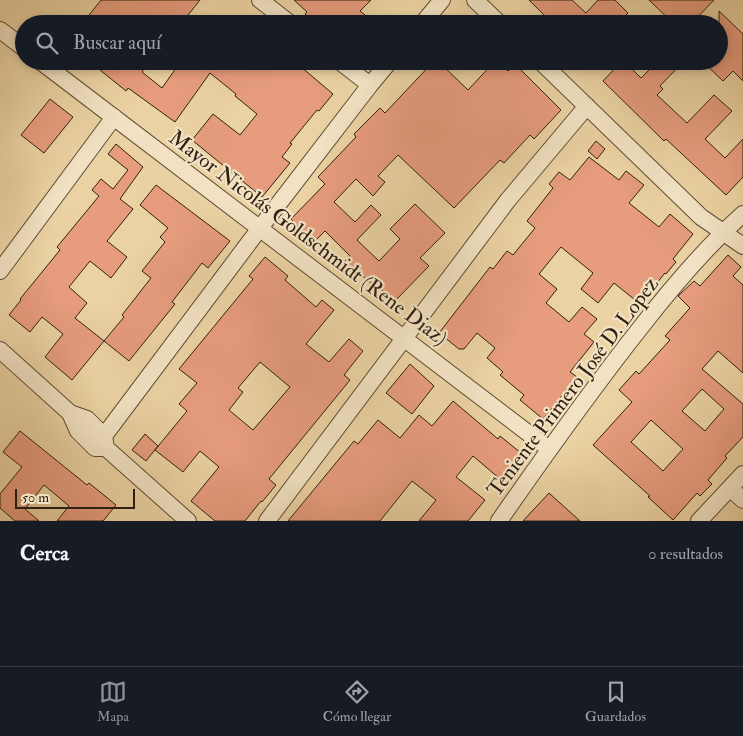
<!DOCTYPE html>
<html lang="es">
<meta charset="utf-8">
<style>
:root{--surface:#171b24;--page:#20242c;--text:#f1f3f6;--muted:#9ea1a6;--line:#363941;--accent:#8c9099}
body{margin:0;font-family:"IM FELL Double Pica",serif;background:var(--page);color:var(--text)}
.scale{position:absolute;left:15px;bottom:12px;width:120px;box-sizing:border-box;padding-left:5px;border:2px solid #302113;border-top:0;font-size:14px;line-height:18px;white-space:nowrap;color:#302113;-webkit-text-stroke:4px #f2e2c3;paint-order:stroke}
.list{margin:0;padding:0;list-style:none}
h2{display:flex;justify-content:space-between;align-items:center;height:65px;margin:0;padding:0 20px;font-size:21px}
h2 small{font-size:16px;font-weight:400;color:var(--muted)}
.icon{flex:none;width:28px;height:28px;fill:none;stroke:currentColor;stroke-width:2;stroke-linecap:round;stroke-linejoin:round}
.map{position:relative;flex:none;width:743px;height:521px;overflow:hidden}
.search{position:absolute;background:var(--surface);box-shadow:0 2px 8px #0003;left:15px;right:15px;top:15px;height:55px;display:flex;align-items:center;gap:12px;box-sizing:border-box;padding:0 18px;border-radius:28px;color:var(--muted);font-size:19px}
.sheet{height:145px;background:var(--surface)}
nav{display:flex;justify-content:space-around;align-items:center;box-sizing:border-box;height:70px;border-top:1px solid var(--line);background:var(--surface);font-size:14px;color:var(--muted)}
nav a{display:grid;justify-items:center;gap:2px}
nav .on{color:var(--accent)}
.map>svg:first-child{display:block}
</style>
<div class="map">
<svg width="743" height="521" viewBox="0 0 743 521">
<rect width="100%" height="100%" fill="#ebd2a2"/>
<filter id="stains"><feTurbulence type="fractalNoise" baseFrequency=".004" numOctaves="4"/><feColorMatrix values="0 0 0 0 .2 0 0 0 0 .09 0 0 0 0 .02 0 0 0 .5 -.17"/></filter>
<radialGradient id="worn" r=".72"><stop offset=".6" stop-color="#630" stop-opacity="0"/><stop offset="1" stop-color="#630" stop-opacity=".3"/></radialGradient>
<path fill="#e69c7d" stroke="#302113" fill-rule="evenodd" d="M101,0h99l-19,24h-99z
M294,0h77l-11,11 16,13h-59l-12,-10 2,-2z
M529,0h43l14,13 12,-13h17l13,13 -10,11h-77l6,-6z
M649,0h65l-23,24h-17z
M719,11l24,23v47l-10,-10 -10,10 -21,-20h17z
M108,61h42l-8,11 20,16 19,-27h113l39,33 -14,17 -2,-1 -27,33 2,1 -10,13 8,6 -28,34 -70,-57 21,-26 27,21 17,-21 -22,-18 1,-2 -26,-21 -35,49 -47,-34 -2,3 -26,-21z
M434,61h4l30,29 27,-29h3l10,10 7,-7 46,46 -27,29 -4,-4 -26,28 -4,-3 -46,48 -56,-53 -20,21 7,6 -12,14 -17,-17 -22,23 21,20 16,-17 10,10 -24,25 22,21 21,-22 -10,-10 25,-25 30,29 -25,25 9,8 -35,36 -16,-16 -2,2 -19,-17 -4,5 -12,-11 9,-9 -25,-25 -11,11 -23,-23 34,-35 -7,-7 38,-40 -2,-3 26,-26 5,5z
M622,61h2l17,17 17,-17h26l-24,25 3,3 -6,6 30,28 27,-28 18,16 -27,28 20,19 18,-19v38l-17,18 -60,-56 -2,2 -61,-60z
M50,99l23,18 -29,36 -23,-18z
M596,141l9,8 -8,10 -9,-8z
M116,144l27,23 -23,32 13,10 -26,32 20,16 -16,21 -21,-17 -21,26 18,16 -12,15 29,23 -32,39 -27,-23 18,-23 -21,-17 -12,15 -21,-17 12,-15 -1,-1 40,-49 -3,-3 42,-51 -7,-6 9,-11 12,10 15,-19 -20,-16z
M589,157l30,23 7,-9 18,14 -15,18 30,24 11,-13 23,20 -20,25 3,3 -10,12 -1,-1 -25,31 -26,-21 -16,20 -17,-14 12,-16 -32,-26 -22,27 18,15 -11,14 23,19 13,-15 15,12 -13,15 10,8 -24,30 7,5 -34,42 -23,-19 4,-5 -24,-20 3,-3 -16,-14 8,-10 -18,-15 -13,16h-5l-20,-16 51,-66 3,2 14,-18 6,4 22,-27 -8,-7 26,-33 -4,-4 10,-12 11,8z
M156,185l74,56 -22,27 -6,-5 -30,39 3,2 -46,57 -25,-20 20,-24 -2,-2 29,-37 -9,-7 23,-29 -5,-5 8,-9 -28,-23z
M728,255l13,12 -8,9 10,9v88l-25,-22 -16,18 41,35v33l-18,19 2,2 -19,22 4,4 -12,12 -3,-3 -24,27 -25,-23 2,-1 -57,-51 39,-43 -13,-12 17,-19 3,3 31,-34 -5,-4 25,-28 -12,-12 16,-15 6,5zM702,389l22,20 -19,22 -23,-20zM651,420l32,29 -20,22 -32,-29z
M265,257l23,19 -3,4 31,27 6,-7 12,10 -28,34 23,18 20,-23 14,12 -19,24 6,5 -81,99 7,6 -14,17 -1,-1 -16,20h-30l-24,-20 28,-34 -19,-16 -17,21 -28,-22 32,-39 -8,-7 18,-21 -18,-14 74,-90 -4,-3zM260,362l30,25 -37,43 -24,-20 14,-18 -5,-4z
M410,364l24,22 -22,28 -26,-21z
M453,401l45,38 2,-3 21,17 -21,26 -27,-23 -17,21 29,23 -17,21h-49l17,-21 -24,-19 -32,40h-92l66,-80 4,3 20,-24 22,18 19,-23 13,11z
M20,431l67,54 2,-2 27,22 -13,16h-46l12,-15 -25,-21 -19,24 14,12h-24l-15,-13v-14l22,-27 -19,-15z
M145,434l13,12 -12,15 -14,-11z
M549,493l31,28h-57z"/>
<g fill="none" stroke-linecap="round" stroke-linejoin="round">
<defs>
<path id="minor" d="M260,0l31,24
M475,0l25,24
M422,24l20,-24
M0,30l24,18
M40,61l509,388
M339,61l31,24
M540,61l161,156 42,29
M0,271l114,-154
M0,350l70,63 17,6 17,17 2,12
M70,413l8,18 17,17h11
M104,436l156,-208 110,-143 20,-24
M106,448l82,73
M730,488l13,12
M267,521l241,-321 79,-94
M499,521c46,-66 92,-131 142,-194 31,-40 64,-79 102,-113
M699,521l44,-47"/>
</defs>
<use href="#minor" stroke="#5f4d37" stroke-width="18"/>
<use href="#minor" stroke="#f2e2c3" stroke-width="16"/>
</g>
<g text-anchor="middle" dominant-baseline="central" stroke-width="4.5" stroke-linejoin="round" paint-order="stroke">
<g font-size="21" fill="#302113" stroke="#f2e2c3">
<text transform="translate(308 238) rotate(37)">Mayor Nicolás Goldschmidt (Rene Diaz)</text>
<text transform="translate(573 387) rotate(-53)">Teniente Primero José D. Lopez</text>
</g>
</g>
<rect width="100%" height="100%" filter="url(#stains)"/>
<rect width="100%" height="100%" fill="url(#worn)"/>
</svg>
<div class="scale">50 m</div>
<div class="search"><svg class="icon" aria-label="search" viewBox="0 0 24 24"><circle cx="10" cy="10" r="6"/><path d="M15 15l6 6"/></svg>Buscar aquí</div>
</div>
<section class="sheet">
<h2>Cerca<small>0 resultados</small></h2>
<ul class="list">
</ul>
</section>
<nav>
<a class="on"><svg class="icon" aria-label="map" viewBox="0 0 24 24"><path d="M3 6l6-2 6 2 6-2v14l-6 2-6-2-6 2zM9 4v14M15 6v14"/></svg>Mapa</a>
<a><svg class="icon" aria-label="directions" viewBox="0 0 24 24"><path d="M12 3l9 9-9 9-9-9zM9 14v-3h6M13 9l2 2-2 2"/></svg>Cómo llegar</a>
<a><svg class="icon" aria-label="saved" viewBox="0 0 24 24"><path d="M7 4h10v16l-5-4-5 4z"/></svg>Guardados</a>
</nav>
